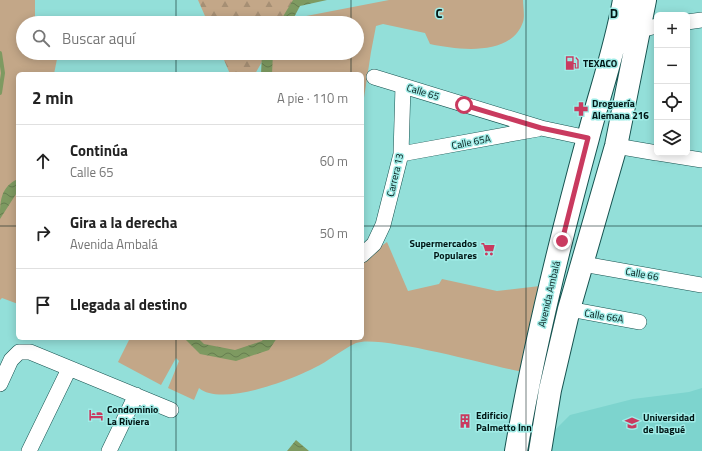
<!DOCTYPE html>
<html lang="es">
<meta charset="utf-8">
<style>
:root{--surface:#fff;--page:#f2f2f2;--text:#222;--muted:#767676;--line:#e0e0e0}
body{margin:0;font-family:"Titillium Web",sans-serif;background:var(--page);color:var(--text)}
.controls{position:absolute;right:12px;top:12px;display:grid;overflow:hidden;border-radius:6px;box-shadow:0 2px 10px #0003}
.controls button{width:36px;height:36px;display:grid;place-items:center;padding:0;border:0;border-bottom:1px solid var(--line);background:var(--surface);color:var(--text);font:20px sans-serif}
.stop{position:absolute;width:12px;height:12px;margin:-9px;border:3px solid #c93a5f;border-radius:50%;background:#fff}
.stop.end{background:#c93a5f;border-color:#fff;box-shadow:0 1px 4px #0008}
.list{margin:0;padding:0;list-style:none}
h2{display:flex;justify-content:space-between;align-items:center;height:52px;margin:0;padding:0 16px;font-size:17px}
h2 small{font-size:13px;font-weight:400;color:var(--muted)}
.list li{display:grid;grid-template-columns:26px 1fr auto;gap:12px;align-items:center;box-sizing:border-box;height:72px;padding:0 16px;border-top:1px solid var(--line)}
.list b{display:block;font-size:15px;white-space:nowrap}
.list p{margin:0;font-size:13px;white-space:nowrap;color:var(--muted)}
.list em{font-size:13px;font-style:normal;color:var(--muted)}
.icon{flex:none;width:22px;height:22px;fill:none;stroke:currentColor;stroke-width:2;stroke-linecap:round;stroke-linejoin:round}
.map{position:relative;flex:none;width:702px;height:451px;overflow:hidden}
.search{position:absolute;background:var(--surface);box-shadow:0 2px 10px #0003;left:16px;top:16px;width:348px;height:44px;display:flex;align-items:center;gap:10px;box-sizing:border-box;padding:0 14px;border-radius:22px;color:var(--muted);font-size:15px}
.panel{position:absolute;background:var(--surface);box-shadow:0 2px 10px #0003;left:16px;top:72px;width:348px;height:268px;border-radius:6px}
.map>svg:first-child{display:block}
</style>
<div class="map">
<svg width="702" height="451" viewBox="0 0 702 451">
<defs>
<pattern id="forest-firs" width="22" height="20" patternUnits="userSpaceOnUse"><rect width="22" height="20" fill="#c3a788"/><path d="M5 1l3.5 6h-7zM16 11l3.5 6h-7z" fill="#a68f74"/></pattern>
<pattern id="water-waves" width="16" height="10" patternUnits="userSpaceOnUse"><rect width="16" height="10" fill="#7e9a61"/><path d="M0 5q4-4 8 0t8 0" fill="none" stroke="#657d4f"/></pattern>
</defs>
<rect width="100%" height="100%" fill="#93dfd9"/>
<path fill="#7dd4ce" d="M702,388v63h-151l3,-20 16,-16 63,-16 56,-7z"/>
<path fill="url(#forest-firs)" d="M198,0h123l-24,2 -12,21h-77z
M221,53h46l-12,21h-25z"/>
<path fill="#c3a788" d="M0,0h35v17l3,6h-15v30h31l3,6 -3,15h-36v230l-16,-6 -2,2z
M389,0h134c0,6 2,16 0,22 -12,35 -65,28 -93,22l-5,-11 -42,-9 -7,2 -5,26 -9,59v-37h-99l14,-21h80v-30h-61l5,-6z
M387,242l21,49 31,-7 3,-5 55,12 43,-5 -18,86c-29,-6 -144,-38 -166,-29 -15,7 -27,18 -42,25 -23,12 -93,39 -115,20l-5,12 -26,-12 11,-27 -3,-3 -15,27 -43,-23 12,-24h232v-78z"/>
<path fill="url(#water-waves)" d="M293,0h34l-27,6 -9,17h-12z
M262,53h11l-1,21h-11z
M18,179v12l-18,28c0,-17 0,-32 18,-40z
M184,338h14l6,6 31,6 27,-9 2,-3h13l-8,12 -33,11 -36,-7z
M296,440l13,11h-22z"/>
<g fill="none" stroke-linecap="round" stroke-linejoin="round">
<path stroke="#7e9a61" stroke-width="4" d="M0,53l3,20 -3,20"/>
<defs>
<path id="minor" d="M687,22l15,-2
M631,32l26,-6
M374,77l167,51 47,10
M616,146l41,7
M658,153l44,7
M401,154l137,-25
M362,255l12,-11 9,-19 18,-71 2,-68
M583,264l119,21
M569,309l70,13
M0,384l11,-24 8,-8h11l141,58
M29,451l40,-82
M109,451l27,-56"/>
<path id="primary" d="M516,451c18,-105 44,-210 72,-313 12,-46 28,-91 36,-138
M540,451l10,-61 19,-81 47,-163 29,-146"/>
</defs>
<use href="#minor" stroke="#165350" stroke-width="16"/>
<use href="#primary" stroke="#165350" stroke-width="24"/>
<use href="#minor" stroke="#fff" stroke-width="15"/>
<use href="#primary" stroke="#fff" stroke-width="22"/>
</g>
<g fill="none" stroke-linecap="round" stroke-linejoin="round">
<path stroke="#c93a5f" stroke-width="5" d="M464,105l77,23 47,10 -26,103"/>
</g>
<path fill="none" stroke="#011615" stroke-width="1" stroke-opacity="0.55" d="M176,0v23M351,0v23M526,0v451M176,53v21M351,53v21M0,226h18M362,226h340M176,338v113M351,338v113"/>
<defs>
<symbol id="fuel-bare" viewBox="-9 -9 18 18"><path d="M-5.5-6h7V0h2V4h1.3V-2.5L3-4.5l.8-.8L6-3V5H2.5V1h-1V6h-7ZM-4.2-4.7v3.2H.2V-4.7Z" fill="#c93a5f" stroke="#a0ece7" stroke-width="2.5" paint-order="stroke"/></symbol>
<symbol id="pharmacy-bare" viewBox="-9 -9 18 18"><path d="M-2-6h4v4h4v4h-4v4h-4v-4h-4v-4h4Z" fill="#c93a5f" stroke="#a0ece7" stroke-width="2.5" paint-order="stroke"/></symbol>
<symbol id="supermarket-bare" viewBox="-9 -9 18 18"><path d="M-6-5.5h2.5l.6 2H6L4.5 2H-2.5L-4.4-4H-6ZM-1.5 3.2a1.3 1.3 0 1 0 .1 0ZM3 3.2a1.3 1.3 0 1 0 .1 0Z" fill="#c93a5f" stroke="#a0ece7" stroke-width="2.5" paint-order="stroke"/></symbol>
<symbol id="hotel-bare" viewBox="-9 -9 18 18"><path d="M-6-4.5h1.5V1H6V5H4.5V3h-9V5H-6ZM-4 0a1.8 1.8 0 1 1 3.6 0ZM.5 0V-2.5h3Q6-2.5 6 0Z" fill="#c93a5f" stroke="#a0ece7" stroke-width="2.5" paint-order="stroke"/></symbol>
<symbol id="building-bare" viewBox="-9 -9 18 18"><path d="M-4-6H4V6H1V3H-1V6H-4ZM-2.5-4.3h1.7v1.8h-1.7ZM.8-4.3h1.7v1.8H.8ZM-2.5-1h1.7V.8h-1.7ZM.8-1h1.7V.8H.8Z" fill="#c93a5f" stroke="#a0ece7" stroke-width="2.5" paint-order="stroke"/></symbol>
<symbol id="university-bare" viewBox="-9 -9 18 18"><path d="M0-5L7-2L0 1L-7-2ZM-4 1L0 2.5L4 1V4Q0 6-4 4Z" fill="#c93a5f" stroke="#a0ece7" stroke-width="2.5" paint-order="stroke"/></symbol>
</defs>
<g fill-rule="evenodd">
<use href="#fuel-bare" x="562" y="53" width="20" height="20"/>
<use href="#pharmacy-bare" x="571" y="99" width="20" height="20"/>
<use href="#supermarket-bare" x="478" y="239" width="20" height="20"/>
<use href="#hotel-bare" x="86" y="405" width="20" height="20"/>
<use href="#building-bare" x="455" y="411" width="20" height="20"/>
<use href="#university-bare" x="622" y="413" width="20" height="20"/>
</g>
<g text-anchor="middle" dominant-baseline="central" stroke-width="3" stroke-linejoin="round" paint-order="stroke">
<g font-size="10" font-weight="bold" fill="#011615" stroke="#a0ece7" text-anchor="start">
<text x="583" y="63">TEXACO</text>
<text x="592" y="103">Droguería<tspan x="592" dy="12">Alemana 216</tspan></text>
<text x="477" y="243" text-anchor="end">Supermercados<tspan x="477" dy="12">Populares</tspan></text>
<text x="107" y="409">Condominio<tspan x="107" dy="12">La Riviera</tspan></text>
<text x="476" y="415">Edificio<tspan x="476" dy="12">Palmetto Inn</tspan></text>
<text x="643" y="417">Universidad<tspan x="643" dy="12">de Ibagué</tspan></text>
</g>
<g font-size="10" fill="#011615" stroke="#a0ece7">
<text transform="translate(423 92) rotate(17)">Calle 65</text>
<text transform="translate(471 142) rotate(-11)">Calle 65A</text>
<text transform="translate(395 175) rotate(-77)">Carrera 13</text>
<text transform="translate(642 274) rotate(10)">Calle 66</text>
<text transform="translate(549 294) rotate(-77)">Avenida Ambalá</text>
<text transform="translate(604 316) rotate(10)">Calle 66A</text>
</g>
</g>
<g font-size="13" text-anchor="middle" font-weight="bold" fill="#011615" stroke="#a0ece7" stroke-width="3" stroke-linejoin="round" paint-order="stroke">
<text x="439" y="18">C</text>
<text x="614" y="18">D</text>
</g>
</svg>
<div class="controls">
<button>+</button>
<button>−</button>
<button><svg class="icon" aria-label="locate" viewBox="0 0 24 24"><circle cx="12" cy="12" r="6"/><path d="M12 2v4M12 18v4M2 12h4M18 12h4"/></svg></button>
<button><svg class="icon" aria-label="layers" viewBox="0 0 24 24"><path d="M12 4l9 5-9 5-9-5zM3 14l9 5 9-5"/></svg></button>
</div>
<div class="stop" style="left:464px;top:105px"></div>
<div class="stop end" style="left:562px;top:241px"></div>
<div class="search"><svg class="icon" aria-label="search" viewBox="0 0 24 24"><circle cx="10" cy="10" r="6"/><path d="M15 15l6 6"/></svg>Buscar aquí</div>
<section class="panel">
<h2>2 min<small>A pie · 110 m</small></h2>
<ul class="list">
<li><svg class="icon" aria-label="ahead" viewBox="0 0 24 24"><path d="M12 20V5M6 11l6-6 6 6"/></svg><div><b>Continúa</b><p>Calle 65</p></div><em>60 m</em></li>
<li><svg class="icon" aria-label="right" viewBox="0 0 24 24"><path d="M7 20v-9h11M14 6l5 5-5 5"/></svg><div><b>Gira a la derecha</b><p>Avenida Ambalá</p></div><em>50 m</em></li>
<li><svg class="icon" aria-label="arrive" viewBox="0 0 24 24"><path d="M6 21V4h12l-3 4 3 4H6"/></svg><div><b>Llegada al destino</b></div></li>
</ul>
</section>
</div>
